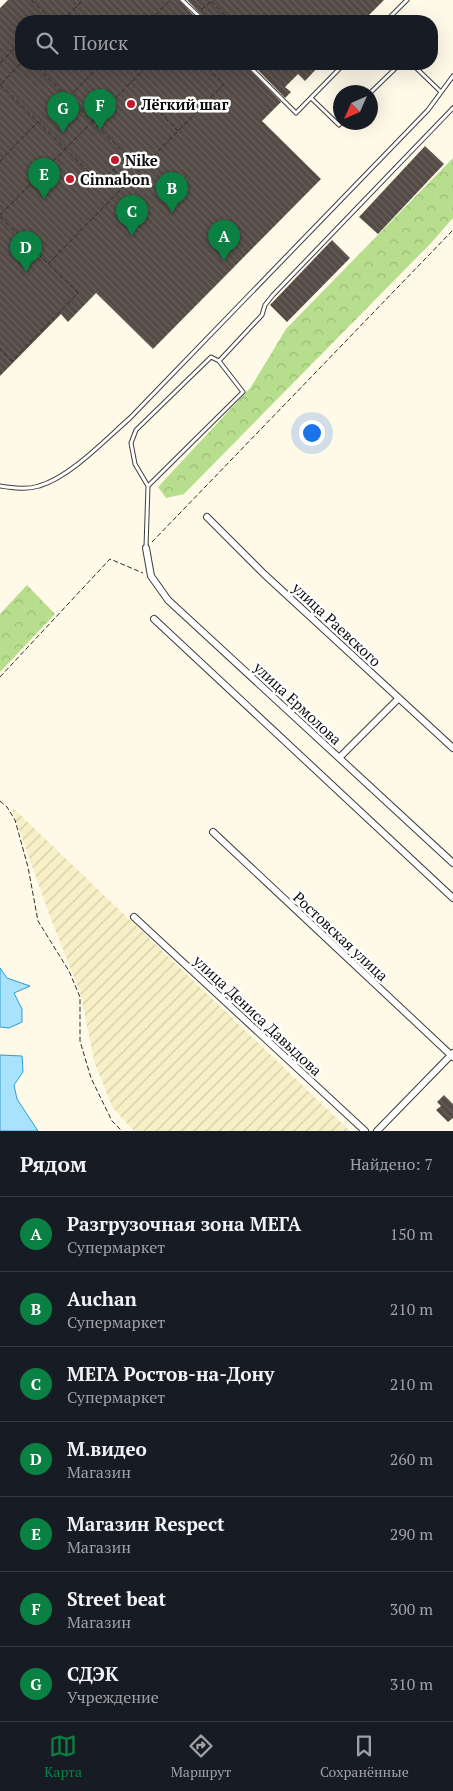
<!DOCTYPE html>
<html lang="ru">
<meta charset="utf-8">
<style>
:root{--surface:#171b24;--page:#242831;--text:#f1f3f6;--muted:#9ea1a6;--line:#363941;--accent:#0b8043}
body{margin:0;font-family:"PT Serif",serif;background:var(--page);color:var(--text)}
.compass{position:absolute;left:333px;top:85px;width:45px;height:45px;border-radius:50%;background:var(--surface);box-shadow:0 5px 20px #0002;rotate:225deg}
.you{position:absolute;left:311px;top:432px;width:18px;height:18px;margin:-12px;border:4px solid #fff;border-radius:50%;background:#1a73e8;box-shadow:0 0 0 8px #1a73e833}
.badge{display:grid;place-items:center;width:32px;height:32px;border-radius:50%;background:var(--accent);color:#fff;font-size:16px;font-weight:700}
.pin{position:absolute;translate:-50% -41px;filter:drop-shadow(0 1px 2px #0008)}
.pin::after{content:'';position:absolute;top:26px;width:18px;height:15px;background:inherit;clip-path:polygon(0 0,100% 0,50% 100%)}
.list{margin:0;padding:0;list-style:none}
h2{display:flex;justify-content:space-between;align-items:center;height:65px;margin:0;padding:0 20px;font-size:21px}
h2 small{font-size:16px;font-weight:400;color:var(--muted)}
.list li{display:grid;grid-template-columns:32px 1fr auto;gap:15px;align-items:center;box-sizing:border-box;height:75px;padding:0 20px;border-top:1px solid var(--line)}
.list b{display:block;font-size:19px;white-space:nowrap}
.list p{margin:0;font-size:16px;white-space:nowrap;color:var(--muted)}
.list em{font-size:16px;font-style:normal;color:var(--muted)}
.icon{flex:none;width:28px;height:28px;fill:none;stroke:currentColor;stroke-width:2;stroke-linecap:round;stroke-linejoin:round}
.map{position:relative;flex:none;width:453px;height:1131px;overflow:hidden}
.search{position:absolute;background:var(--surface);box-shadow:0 5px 20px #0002;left:15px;right:15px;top:15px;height:55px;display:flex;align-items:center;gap:12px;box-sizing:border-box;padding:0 18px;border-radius:20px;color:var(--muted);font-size:19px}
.sheet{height:590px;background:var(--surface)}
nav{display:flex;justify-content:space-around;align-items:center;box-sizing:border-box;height:70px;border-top:1px solid var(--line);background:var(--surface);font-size:14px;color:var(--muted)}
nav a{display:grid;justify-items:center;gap:2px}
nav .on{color:var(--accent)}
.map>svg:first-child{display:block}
</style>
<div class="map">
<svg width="453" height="1131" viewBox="0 0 453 1131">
<defs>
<pattern id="farmland-furrows" width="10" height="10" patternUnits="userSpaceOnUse" patternTransform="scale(1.25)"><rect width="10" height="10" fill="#f7f0c6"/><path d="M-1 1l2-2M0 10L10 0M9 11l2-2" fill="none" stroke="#d2cca9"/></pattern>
<pattern id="forest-crowns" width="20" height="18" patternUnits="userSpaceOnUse" patternTransform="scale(1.25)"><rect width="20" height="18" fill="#b7de8d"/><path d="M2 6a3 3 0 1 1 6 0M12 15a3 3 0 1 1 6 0" fill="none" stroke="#9cbd78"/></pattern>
<pattern id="building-back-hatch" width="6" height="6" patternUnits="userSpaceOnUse" patternTransform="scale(1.25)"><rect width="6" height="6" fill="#544b46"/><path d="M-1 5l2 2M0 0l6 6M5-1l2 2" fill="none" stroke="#68605c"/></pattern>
</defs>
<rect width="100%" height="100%" fill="#fff9e8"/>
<path fill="url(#farmland-furrows)" d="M11,806l339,325h-216l-21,-23 -18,-44 -15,-72 -31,-78z"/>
<path fill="url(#forest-crowns)" d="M453,158v60l-21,24 -248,252 -18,4 -8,-11 93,-100 35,-58z
M27,585l28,29 -55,58v-58z"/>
<path fill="#a8e2fb" stroke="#2a9ed8" d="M0,968l7,10 23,8 -16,7 8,16v13l-13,6 -9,-1z
M0,1055l22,1 1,16 -9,13 3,14 21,32h-38z"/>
<path fill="url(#building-back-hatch)" d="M8,0h171l20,21h-178v43h223l37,38 -19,19 59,58 -168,170 -57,-56 -28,29 -7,-8 -61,62v-368z
M187,0h197l-21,21h-156z
M252,64h69l-16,17 -7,-7 -13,13 6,5 -6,6z
M425,146l19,18 -66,70 -19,-17z
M332,240l18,18 -63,64 -17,-17z
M444,1095l9,9v14l-5,4 -12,-12 5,-4 -4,-4z"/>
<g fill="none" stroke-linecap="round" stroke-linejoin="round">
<defs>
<path id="lane" d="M182,0l22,21
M386,21l21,-21
M247,64l49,49 48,-49
M412,64l29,28
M370,93l30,-29
M311,98l28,27 2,-3
M0,486c13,2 27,4 39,0 31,-9 66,-46 91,-68l298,-308 25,-34
M148,486l95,-94 -24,-31
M146,547l2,-61 -13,-22 -4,-21 5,-13 75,-73 8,4 43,-46 3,-10 8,-10 180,-187"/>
<path id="street" d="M207,517l57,57 189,174
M146,548l5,28 17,24 285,263
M154,619l299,279
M339,758l60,-60
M213,832l240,225
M134,917l231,214
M377,1131l76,-78"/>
</defs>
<use href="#lane" stroke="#3e3e3e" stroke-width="5"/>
<use href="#street" stroke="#3e3e3e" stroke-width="8"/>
<path stroke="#2d2d2d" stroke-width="1" stroke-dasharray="5 2.5" stroke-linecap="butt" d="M31,0l22,21
M211,1l20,20
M201,10l10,-9 -1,-1
M62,21l21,-21
M128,21l6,-6 7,6
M150,21l20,-21
M0,63l16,-16 5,5
M274,64l6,5
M0,84l100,99 27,-27 -93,-92
M1,84l20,-21
M69,97l32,-33
M154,107l24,24
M0,161l38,-39
M114,170l13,13
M0,215l149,-151
M0,217l78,76 -66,68 -12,-12
M48,264l176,-180 -21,-20
M152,542l301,-312
M0,677l110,-118 33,14
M0,801l7,6 8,13 13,47 10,54 31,50 11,26v44l11,37 21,43 10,10"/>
<use href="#lane" stroke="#fff" stroke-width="3"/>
<use href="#street" stroke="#fff" stroke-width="6"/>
</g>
<g fill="#c4192c" stroke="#fff" stroke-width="2">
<circle cx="131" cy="104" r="5"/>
<circle cx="115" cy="160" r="5"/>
<circle cx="70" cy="179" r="5"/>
</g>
<g text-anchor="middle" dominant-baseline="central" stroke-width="5" stroke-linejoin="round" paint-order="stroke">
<g font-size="15" font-weight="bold" fill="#0b0b0b" stroke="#fff" text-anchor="start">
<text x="141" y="104">Лёгкий шаг</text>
<text x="125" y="160">Nike</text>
<text x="80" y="179">Cinnabon</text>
</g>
<g font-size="15" fill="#0b0b0b" stroke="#fff">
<text transform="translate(337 624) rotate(43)">улица Раевского</text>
<text transform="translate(298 703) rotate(43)">улица Ермолова</text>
<text transform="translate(341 936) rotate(43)">Ростовская улица</text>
<text transform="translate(258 1015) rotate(43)">улица Дениса Давыдова</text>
</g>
</g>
</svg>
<svg class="compass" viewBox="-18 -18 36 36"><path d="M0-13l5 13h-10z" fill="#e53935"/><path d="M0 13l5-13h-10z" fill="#9ea1a6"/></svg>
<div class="you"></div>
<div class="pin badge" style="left:224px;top:261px">A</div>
<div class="pin badge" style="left:172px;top:213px">B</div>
<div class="pin badge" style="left:132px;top:236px">C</div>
<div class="pin badge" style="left:26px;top:272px">D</div>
<div class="pin badge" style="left:44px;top:199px">E</div>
<div class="pin badge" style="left:100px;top:130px">F</div>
<div class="pin badge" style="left:63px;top:133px">G</div>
<div class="search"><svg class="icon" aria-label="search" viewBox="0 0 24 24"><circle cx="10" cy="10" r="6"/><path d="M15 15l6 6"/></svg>Поиск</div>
</div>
<section class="sheet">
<h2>Рядом<small>Найдено: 7</small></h2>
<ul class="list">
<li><span class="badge">A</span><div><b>Разгрузочная зона МЕГА</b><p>Супермаркет</p></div><em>150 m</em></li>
<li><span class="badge">B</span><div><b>Auchan</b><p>Супермаркет</p></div><em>210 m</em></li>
<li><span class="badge">C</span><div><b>МЕГА Ростов-на-Дону</b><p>Супермаркет</p></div><em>210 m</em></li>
<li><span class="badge">D</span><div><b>М.видео</b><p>Магазин</p></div><em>260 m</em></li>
<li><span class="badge">E</span><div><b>Магазин Respect</b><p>Магазин</p></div><em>290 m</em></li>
<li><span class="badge">F</span><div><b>Street beat</b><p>Магазин</p></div><em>300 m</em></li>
<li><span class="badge">G</span><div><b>СДЭК</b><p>Учреждение</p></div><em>310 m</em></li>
</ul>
</section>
<nav>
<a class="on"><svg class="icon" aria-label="map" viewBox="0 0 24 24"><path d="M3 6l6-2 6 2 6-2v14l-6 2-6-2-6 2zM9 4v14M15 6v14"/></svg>Карта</a>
<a><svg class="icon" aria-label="directions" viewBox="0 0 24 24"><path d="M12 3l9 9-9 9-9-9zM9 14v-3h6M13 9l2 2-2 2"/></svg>Маршрут</a>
<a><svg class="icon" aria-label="saved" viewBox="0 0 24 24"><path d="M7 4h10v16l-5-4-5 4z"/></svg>Сохранённые</a>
</nav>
